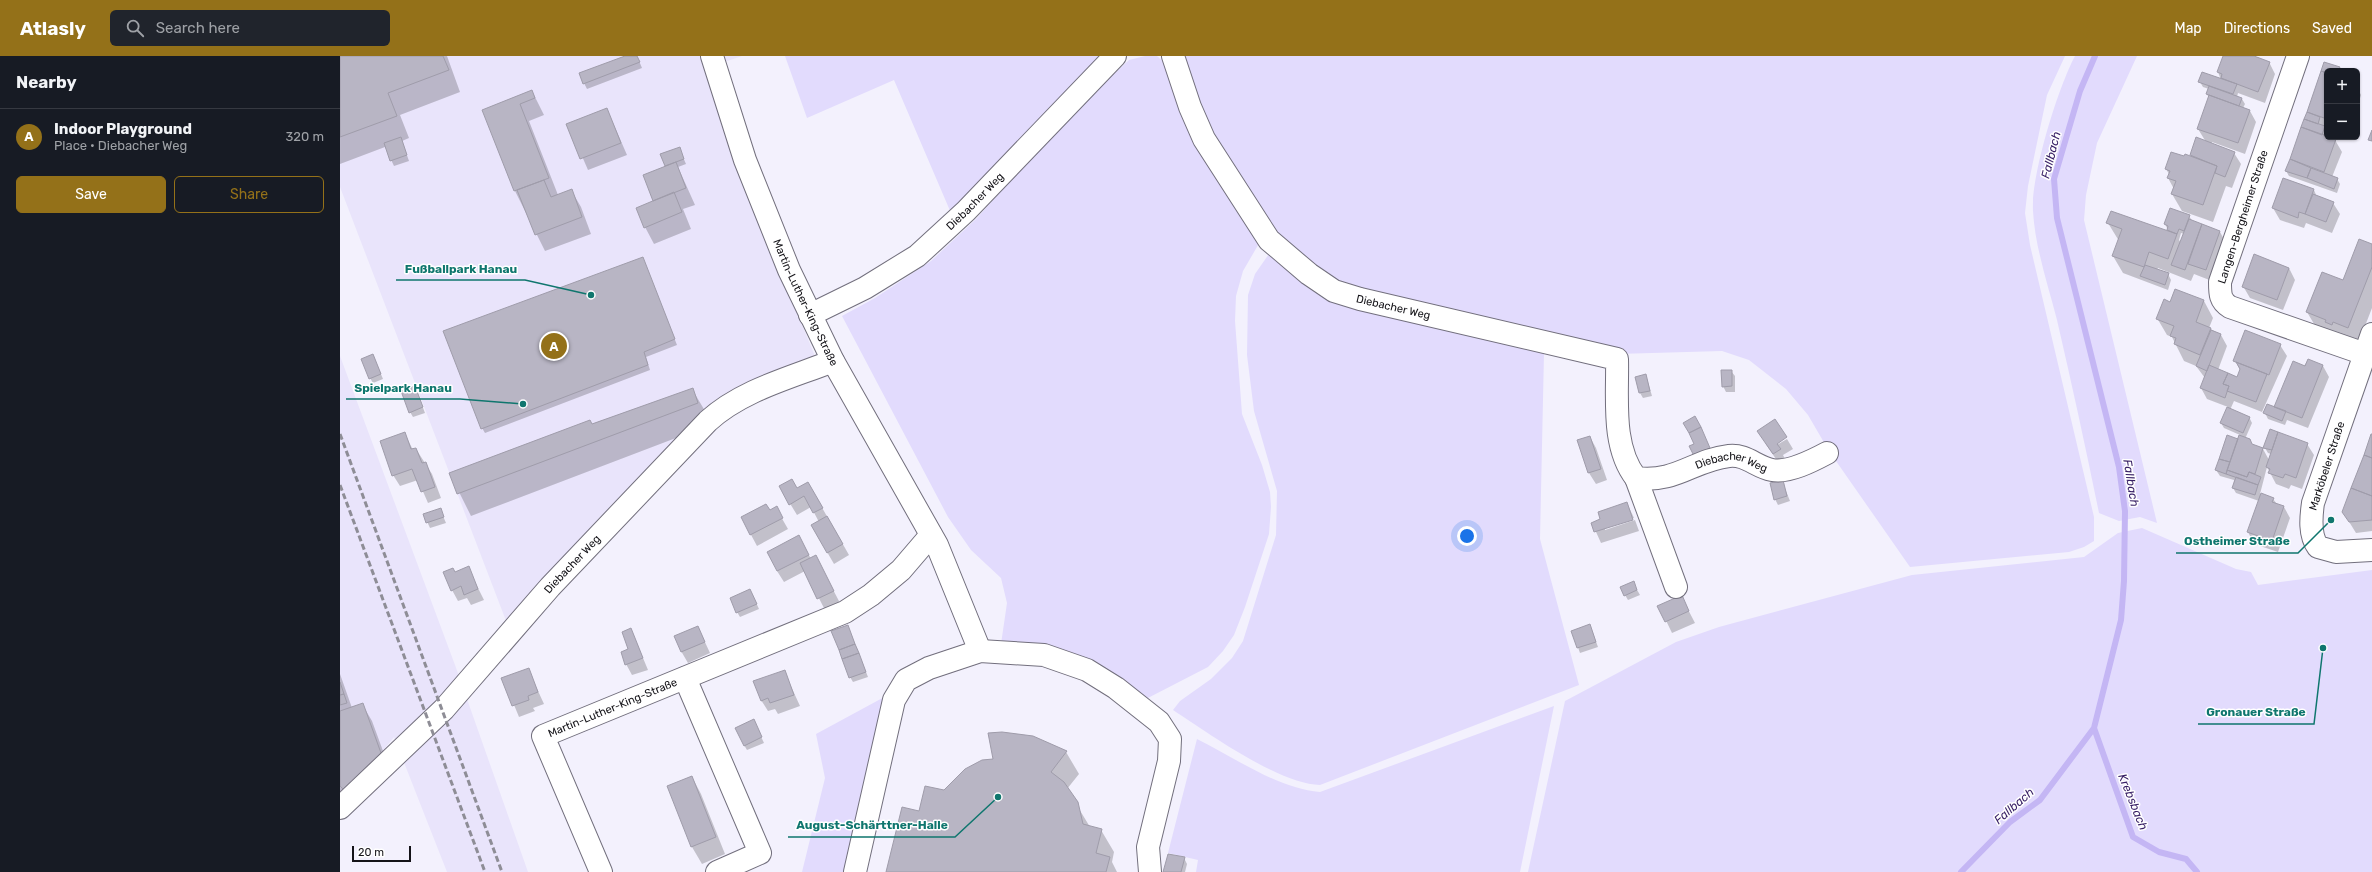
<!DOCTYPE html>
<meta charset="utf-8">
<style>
:root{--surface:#171b24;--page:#20242c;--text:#f1f3f6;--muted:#9ea1a6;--line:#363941;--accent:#947119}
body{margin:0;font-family:Rubik,sans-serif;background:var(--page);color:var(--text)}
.controls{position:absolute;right:12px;top:12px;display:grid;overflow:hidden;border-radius:6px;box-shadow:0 1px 3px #0004}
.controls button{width:36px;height:36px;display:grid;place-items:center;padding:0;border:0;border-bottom:1px solid var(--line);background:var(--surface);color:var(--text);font:20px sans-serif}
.scale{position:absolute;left:12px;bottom:10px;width:59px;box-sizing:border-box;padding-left:4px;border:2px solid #141318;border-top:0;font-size:11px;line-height:14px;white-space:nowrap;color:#141318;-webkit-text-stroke:3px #fff;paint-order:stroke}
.you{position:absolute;left:1127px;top:480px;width:14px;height:14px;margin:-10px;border:3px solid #fff;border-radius:50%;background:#1a73e8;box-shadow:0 0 0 6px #1a73e833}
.badge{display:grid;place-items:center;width:26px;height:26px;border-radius:50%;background:var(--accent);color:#fff;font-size:13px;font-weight:700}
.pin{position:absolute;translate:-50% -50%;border:2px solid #fff;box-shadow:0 1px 4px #0006}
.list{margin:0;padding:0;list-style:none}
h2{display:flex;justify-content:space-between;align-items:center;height:52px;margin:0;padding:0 16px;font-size:17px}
h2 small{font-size:13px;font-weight:400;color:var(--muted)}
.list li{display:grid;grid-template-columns:26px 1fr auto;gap:12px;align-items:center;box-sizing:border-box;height:56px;padding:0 16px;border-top:1px solid var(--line)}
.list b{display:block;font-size:15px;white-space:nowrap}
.list p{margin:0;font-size:13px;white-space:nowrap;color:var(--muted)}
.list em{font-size:13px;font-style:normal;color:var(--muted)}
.actions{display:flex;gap:8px;padding:12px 16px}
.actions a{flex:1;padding:9px 0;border:1px solid var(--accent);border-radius:6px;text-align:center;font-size:14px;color:var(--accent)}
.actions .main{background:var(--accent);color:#fff}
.icon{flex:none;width:22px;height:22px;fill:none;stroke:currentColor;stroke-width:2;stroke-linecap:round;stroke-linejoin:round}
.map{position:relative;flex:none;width:2032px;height:816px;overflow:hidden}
header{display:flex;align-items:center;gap:24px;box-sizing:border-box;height:56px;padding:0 20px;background:var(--accent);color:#fff}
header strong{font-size:19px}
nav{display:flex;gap:22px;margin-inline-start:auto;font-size:14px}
.search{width:280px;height:36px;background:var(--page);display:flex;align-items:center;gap:10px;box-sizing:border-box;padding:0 14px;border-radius:6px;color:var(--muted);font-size:15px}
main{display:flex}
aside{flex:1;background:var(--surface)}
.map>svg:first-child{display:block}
</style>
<header>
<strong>Atlasly</strong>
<div class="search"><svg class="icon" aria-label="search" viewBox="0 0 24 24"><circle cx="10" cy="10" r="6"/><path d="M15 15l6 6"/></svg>Search here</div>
<nav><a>Map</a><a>Directions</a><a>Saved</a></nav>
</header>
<main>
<aside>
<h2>Nearby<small></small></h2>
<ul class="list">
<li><span class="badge">A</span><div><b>Indoor Playground</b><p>Place · Diebacher Weg</p></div><em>320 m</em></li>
</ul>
<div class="actions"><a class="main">Save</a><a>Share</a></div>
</aside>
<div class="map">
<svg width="2032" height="816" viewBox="0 0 2032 816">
<rect width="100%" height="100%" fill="#f3f1fd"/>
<path fill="#e9e4fb" d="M0,0h402l-38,13 32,95 81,197 -79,32 -230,233 -168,-439z
M0,300l115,309 73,207h-81l-53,-135 -13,16 -41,39z"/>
<path fill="#e2dbfd" d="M445,0h322l-156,157 -57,-133 -87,38z
M805,0h12l11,10 93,174 -18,31 -7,25 -1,25 7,93 20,51 8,27 1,15 -2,27 -24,73 -11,28 -11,16 -15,16 -64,33 -143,-56 6,-41 -6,-25 -30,-28 -23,-33 -106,-201 33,-18 56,-37 45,-42 95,-105 58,-54z
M839,0h886l-18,39 -19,91 -3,27 5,32 64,272v24l-10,6 -15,5 -159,15 -81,-116 -21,-36 -22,-26 -37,-29 -27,-9 -105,3 -282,-69 -63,-49 -63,-100z
M1735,0h62l-40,87 -11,52 -2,25 73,303 -17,-6 -21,4 -20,-8c-13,-64 -27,-128 -42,-193 -9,-35 -22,-73 -24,-109 -2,-36 25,-123 42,-155z
M931,195l35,28 238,74 -4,186 39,146 -259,100c-41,-1 -112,-52 -147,-75l7,-9 31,-22 21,-21 11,-17 33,-106 1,-44 -23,-80 -7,-56 1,-60 7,-21z
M1802,472l94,41 15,3 7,13 114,-15v302h-844l37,-171 111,-59 43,-15 193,-52 172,-18 34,-24z
M548,639l-42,177h-44l23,-94 -9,-44z
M1214,650l-34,166h-324l2,-12 -30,-7 29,-114c38,19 82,50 123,53z"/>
<path fill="#0003" fill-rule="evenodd" d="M0,0h107l13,36 -60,23 9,23 -7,3 7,20 -15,5 -9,-19 -45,17z
M288,0h9l5,12 -55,21 -3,-6z
M1884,0h27l18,6 6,12 -10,29 -27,-10 -1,4 5,2 3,5 -2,4 7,3 6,11 -11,32 -33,-12v2l22,9 7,11 -9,24 -6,-2 -13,36 -31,-11 -10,-17 2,-5 -6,-11 1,-4 -3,-5 19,-11h7l-1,-3 6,-16 9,3 -8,-13 11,-31 -2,-4 2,-5 -6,-2 -3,-5 21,-2 -3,-8z
M1985,7l14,5 2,3h-14v57l-3,-1 3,5 -1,5 9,3 7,12 -10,25 5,2 3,5 -3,9 -48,-17 -3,-5z
M2017,31l4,8 -4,13z
M192,35l12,24 -15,6 29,74 13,-5 10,17 10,27 -46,17 -30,-60 -31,-81z
M267,53l20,46 -39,15 -20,-46z
M339,92l7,16 -8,3 17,38 -12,4 8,20 -37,15 -9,-17 21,-60 -5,-13z
M1974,134l3,7 16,6 7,11 -8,19 -26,-10 -2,5 -24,-8 -7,-12z
M1849,160l4,6 27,10 6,11 -14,38 -18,-7 -3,7 -33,-13 -1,2 11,4 3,6 -3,10 -45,-17 -10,-17 6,-15 -11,-18 61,9 -4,-8zM1841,177l3,1 -3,9 -2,-3z
M2032,189v63l-14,36 -41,-15 -10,-17 37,-31z
M305,208l32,81 -31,12 4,13 -165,63 -3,-5z
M1949,212l6,12 -12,30 -33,-12 -7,-12z
M1836,234l28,11 9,17 -4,10 12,7 6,11 -9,24 20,8 2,-8 -5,-10 45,-15 7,11 -25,56 -28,-11 -4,9 19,7 3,6 -7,16 7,6 11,4 6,11 2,-6 -3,-1 -3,-5 42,-4 7,11 -12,34 -11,-4 -2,4 -13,-5 -9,-17 -7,27 13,5 4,5 7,3 6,11 -12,34 -24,-8 -6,-12 11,-31 -23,-8 -3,-5 1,-8 -14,-4 -4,-6 24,-35 -16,-7 -3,-5 7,-16 -21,-8 -6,-11 4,-10 -9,-12 -12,-5 -12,-24 -5,-2 -10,-17 14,-15z
M33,299l10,24 -10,4 -3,-5z
M1968,304l15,6 6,11 -21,51 -21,-8 -2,5 -17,-6 -3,-6 10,-5z
M1391,315l4,5v16h-9l-3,-6z
M1306,319l6,21 -9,2 -3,-5z
M352,333l13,22 5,14 -239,91 -21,-42z
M77,336l8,21 -12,4 -3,-5z
M65,378l8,16 3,-1 16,25 9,24 -13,5 -10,-23 -18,6 -7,-11z
M2032,378v97l-16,2 -13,-21z
M1250,381l6,11 11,32 -11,4 -7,-11 -11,-33z
M1447,383l6,10 -10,6 3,6 -6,4 -15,-22 8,4z
M1442,425l8,20 -12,4 -3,-6z
M468,427l41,72 -15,9 -22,-38 7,-4 -8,-15 -14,8 -17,-28 17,3z
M1287,447l7,15 -29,10v2l30,-10 4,11 -38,12 -9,-20 10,-3z
M436,452l12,21 -31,17 -15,-28 27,-6z
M100,453l6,14 -16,5 -6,-13z
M459,480l12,23 5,-2 24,46 -15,7 -20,-39 -21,11 -7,-11z
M128,512l16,32 -13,5 -4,-7 -9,3 -6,-11 3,-17z
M1296,532l4,7 -12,5 -3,-5z
M413,540l6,13 -19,8 -3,-5z
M1341,540l14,27 -23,10 -13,-27z
M1250,569l8,22 -18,6 -8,-22z
M358,571l12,26 -22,10 -7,-12z
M291,573l17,41 -16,5 -6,-11z
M510,575l18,46 -15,5 -3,-5z
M188,613l16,35 -11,4 2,3 -16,6 -16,-39z
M444,615l16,35 -22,8 -3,-5 -7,2 -7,-11z
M0,618l12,34 10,-4 10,17 18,49 -36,36 -14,-14z
M416,670l8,17 -17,7 -3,-5z
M649,678h27l17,3 33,15 13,22 -12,15 23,38 11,3 13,22 -2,10 5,10h-230l32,-60 25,-21 50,-32z
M352,721l9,17 24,60 -23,10 -10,-17 -24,-61z
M844,802l3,6 -2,8h-20z"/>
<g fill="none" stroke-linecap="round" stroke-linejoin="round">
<path stroke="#c4b6f4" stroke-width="6" d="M1754,672l39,109 26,15 27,7 11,13
M1621,816l49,-50 30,-22 54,-72 27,-108 3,-39 1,-70 -6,-44 -62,-249 -3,-39 26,-88 15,-35"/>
</g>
<path fill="#b8b5c4" stroke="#9f9caa" d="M0,0h103l6,14 -61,23 9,23 -57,21z
M285,0h12l3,6 -57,22 -4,-11z
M1883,0h31l16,6 -12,30 -37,-14 1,-4 -5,-2z
M1984,6l16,5 -2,4h-11v2l-6,-2z
M1981,15l6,2v46l-20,-7z
M1862,16l35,12 -4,10 -35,-12z
M1869,30l33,12 -3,8 -33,-12z
M192,34l3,8 -15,6 29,74 -35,13 -32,-81z
M1869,39l41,15 -12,33 -41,-14z
M267,52l14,35 -41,16 -14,-35z
M1967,56l13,5 -2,7 -14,-5z
M1964,63l21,7 -3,9 -21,-8z
M1961,71l35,12 -12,33 -34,-13z
M2032,74v11l-4,-1z
M61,81l6,18 -17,6 -6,-18z
M1856,81l39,15 -10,25 -10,-4 2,-7 -27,-11z
M340,91l4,12 -19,7 -5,-12z
M1831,96l13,4 1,-2 32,12 -14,39 -32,-11 5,-13 -9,-3 3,-7 -5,-2z
M1950,103l21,9 -4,10 -22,-7z
M336,106l10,26 -33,13 -10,-26z
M1971,112l27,10 -4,11 -27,-11z
M1943,122l31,11 -9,25 -6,-2 -1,6 -26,-10z
M204,124l7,17 21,-8 10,28 -47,18 -18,-45z
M334,136l8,20 -38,16 -8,-20z
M1973,138l21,8 -8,20 -21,-8z
M1830,152l20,7 -6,16 -5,-2 -2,5 -10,-4 1,-4 -4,-2z
M1771,155l66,23 -9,25 -19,-7 -5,15 -32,-11 10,-27 -16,-6z
M1849,163l13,5 -17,46 -14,-5z
M1862,168l18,7 -14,39 -18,-6z
M2019,183l13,5v23l-24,61 -15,-6 -1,3 -7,-3 1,-2 -20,-8 16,-40 21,8z
M1914,198l35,14 -12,32 -35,-13z
M303,201l32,82 -31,13 4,13 -167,64 -38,-98z
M1805,209l24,8 -4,12 -25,-9z
M1835,233l29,11 -8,22 15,6 -11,27 -26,-11 2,-6 -6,-2 4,-10 -18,-7 8,-20 6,3z
M1871,274l10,4 -14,37 -11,-5z
M1905,274l36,14 -12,31 -36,-14z
M33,298l8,20 -12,5 -8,-20z
M1968,303l15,6 -21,53 -28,-11 19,-46 12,5z
M1896,306l31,12 -11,28 -29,-11 2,-5 -6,-2 5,-11 9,4 3,-8z
M1869,309l19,8 -5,11 6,2 -4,12 -25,-10z
M1381,314h11v16l-10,1z
M1306,318l4,17 -11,2 -4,-16z
M75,330l8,21 -14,6 -8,-22z
M353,332l5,15 -241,91 -8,-21 141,-53 2,4z
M1927,348l19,7 -4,10 -19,-8z
M1887,351l23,10 -7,16 -23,-10z
M1355,360l6,11 -12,6 -6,-10z
M1435,363l12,18 -10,7 4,5 -8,5 -16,-23z
M1361,371l9,21 -16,8 -5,-10 5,-2 -5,-11z
M1930,373l8,3 -6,18 -9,-2z
M65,376l6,17 5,-1 6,15 4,-1 9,25 -14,5 -9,-23 -20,7 -12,-35z
M1938,376l30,11 -12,35 -11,-4 -2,4 -15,-5 2,-4 -4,-2z
M2031,378h1v24l-8,-3z
M1887,379l11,4 -8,23 -11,-3z
M1899,379l11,4 2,5 11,4 -8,26 -6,-2 -2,5 -20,-7z
M1250,380l11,33 -13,4 -11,-33z
M2024,399l8,3v38l-21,-8z
M1879,403l11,3 -4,12 -11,-4z
M1887,414l20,7 2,-5 12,5 -3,8 -32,-11z
M1896,421l22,8 -3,10 -23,-7z
M452,423l5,9 11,-6 15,26 -10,5 -9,-17 -15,9 -10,-19z
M1443,424l4,16 -13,4 -4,-17z
M2011,432l21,8v24l-23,2 -7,-10z
M1921,437l13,5 -2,4 12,4 -12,35 -25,-9z
M1287,446l6,18 -39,12 -3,-9 9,-4 -2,-7z
M426,448l4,6 7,-4 6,12 -33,17 -9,-18z
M101,452l3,9 -18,6 -3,-9z
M487,460l16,28 -16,9 -16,-28z
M459,479l10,20 -32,16 -10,-19z
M476,499l18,36 -17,8 -17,-36z
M129,510l9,23 -14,6 -3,-9 -10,5 -8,-19 10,-4 2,4z
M1294,525l3,9 -13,6 -4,-9z
M410,533l7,15 -21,9 -6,-15z
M1342,539l7,16 -24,11 -8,-16z
M1250,568l6,18 -19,6 -6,-17z
M508,569l7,19 -16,6 -8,-19z
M358,570l7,16 -24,10 -7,-16z
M291,572l12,30 -18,7 -4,-13 7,-3 -6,-17z
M515,588l4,9 -17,6 -3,-9z
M519,597l7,19 -17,6 -7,-19z
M189,612l9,24 -10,4 1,4 -17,6 -11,-28z
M445,614l9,25 -24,8 -2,-5 -7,3 -8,-20z
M0,626l4,12 -4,1z
M4,638l3,9 -7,2v-10z
M23,647l18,50 -37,37 -4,-4v-75z
M414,663l8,18 -18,9 -9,-18z
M662,676l31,4 34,15 -16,21 13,10 14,20 5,22 19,5 -6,24 14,4 -4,15h-220l16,-65 17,4 6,-25 19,4 21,-21 17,-9 11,-1 -5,-26z
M352,720l24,61 -25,10 -24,-61z
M828,798l17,3 -4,15h-18z"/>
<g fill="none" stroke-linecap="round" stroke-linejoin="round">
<defs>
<g id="minor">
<path id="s1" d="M372,0l33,104 44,110 44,91 104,184 43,106"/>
<path id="s2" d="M833,0l17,51 14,32 65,101 40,34 25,17 26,8 257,60c1,38 -6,87 19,119 41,5 57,-18 93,-22 17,-2 27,11 43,14 17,3 40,-9 55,-17"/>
<path d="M1958,0l-78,226c0,12 0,19 10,25l135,47"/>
<path id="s3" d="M470,259l55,-27 52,-32 49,-45 149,-155"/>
<path d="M2032,278l-59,169c-2,14 -4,32 5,44l18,5 36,-2"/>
<path d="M1296,422l40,109"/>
<path d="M345,622l75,175 -43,19"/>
<path id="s4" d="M0,752l104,-99 106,-122 158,-166c34,-31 82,-43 125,-60"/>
<path id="s5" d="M261,816l-58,-136 302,-124 26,-17 30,-25 30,-35"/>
<path d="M515,816l39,-172 12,-20 23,-12 51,-17 64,4 43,15 29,18 43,34 11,17 -1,22 -21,86 2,25"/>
</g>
</defs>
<use href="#minor" stroke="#726f7d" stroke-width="24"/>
<use href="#minor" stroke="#fff" stroke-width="22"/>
<path stroke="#8e8d96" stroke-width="3" stroke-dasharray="6 3" stroke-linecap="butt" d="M0,378l162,438
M0,429l145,387"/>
</g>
<g text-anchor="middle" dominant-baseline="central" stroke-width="3" stroke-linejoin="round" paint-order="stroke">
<g font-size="11" fill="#141318" stroke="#fff">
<text stroke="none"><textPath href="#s3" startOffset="202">Diebacher Weg</textPath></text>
<text transform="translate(1903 161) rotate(-72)">Langen-Bergheimer Straße</text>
<text stroke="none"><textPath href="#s1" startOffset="264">Martin-Luther-King-Straße</textPath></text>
<text stroke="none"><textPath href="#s2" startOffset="353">Diebacher Weg</textPath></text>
<text transform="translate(1987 410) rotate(-72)">Marköbeler Straße</text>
<text stroke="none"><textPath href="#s2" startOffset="805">Diebacher Weg</textPath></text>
<text stroke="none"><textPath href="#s4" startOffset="337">Diebacher Weg</textPath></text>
<text stroke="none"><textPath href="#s5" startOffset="223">Martin-Luther-King-Straße</textPath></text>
</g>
<g font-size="12" font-style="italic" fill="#371f65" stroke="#fff">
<text transform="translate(1711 99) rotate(-76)">Fallbach</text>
<text transform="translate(1791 427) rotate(81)">Fallbach</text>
<text transform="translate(1793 746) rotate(68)">Krebsbach</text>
<text transform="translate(1674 750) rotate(-41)">Fallbach</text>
</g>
</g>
<path fill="none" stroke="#0f766e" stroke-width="1.5" d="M251 239L185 224H56M183 348L120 343H6M1991 464L1958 497H1836M1983 592L1974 668H1858M658 741L615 781H448"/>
<g fill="#0f766e" stroke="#fff" stroke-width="1.5">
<circle cx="251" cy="239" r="4"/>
<circle cx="183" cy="348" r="4"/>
<circle cx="1991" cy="464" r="4"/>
<circle cx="1983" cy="592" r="4"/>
<circle cx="658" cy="741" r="4"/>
</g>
<g font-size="12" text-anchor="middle" font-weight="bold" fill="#0f766e" stroke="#fff" stroke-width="3" stroke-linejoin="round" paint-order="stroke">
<text x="121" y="217">Fußballpark Hanau</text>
<text x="63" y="336">Spielpark Hanau</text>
<text x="1897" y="489">Ostheimer Straße</text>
<text x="1916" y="660">Gronauer Straße</text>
<text x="532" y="773">August-Schärttner-Halle</text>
</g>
</svg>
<div class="controls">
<button>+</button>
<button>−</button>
</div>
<div class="scale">20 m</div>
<div class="you"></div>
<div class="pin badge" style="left:214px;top:290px">A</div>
</div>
</main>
